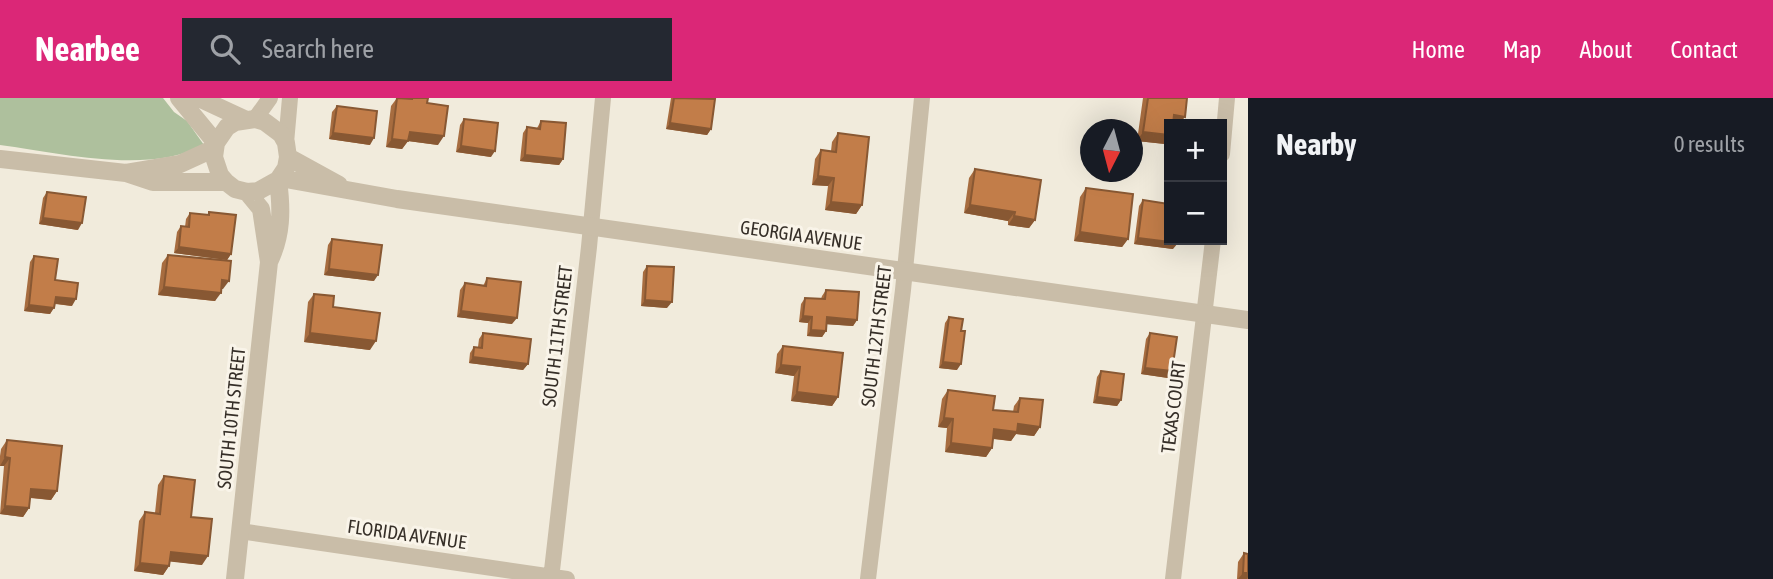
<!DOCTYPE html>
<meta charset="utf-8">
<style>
:root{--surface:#171b24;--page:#242831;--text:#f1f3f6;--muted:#9ea1a6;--line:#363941;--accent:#db2777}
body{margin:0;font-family:"Asap Condensed",sans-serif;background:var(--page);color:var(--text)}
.controls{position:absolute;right:21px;top:21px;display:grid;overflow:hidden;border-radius:0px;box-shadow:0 7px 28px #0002}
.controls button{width:63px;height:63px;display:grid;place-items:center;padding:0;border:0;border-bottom:2px solid var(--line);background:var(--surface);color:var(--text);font:35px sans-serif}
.compass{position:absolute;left:1080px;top:21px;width:63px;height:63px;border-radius:50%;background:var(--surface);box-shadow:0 7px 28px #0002;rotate:186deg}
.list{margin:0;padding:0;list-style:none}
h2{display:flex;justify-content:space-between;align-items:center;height:91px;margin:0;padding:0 28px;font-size:30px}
h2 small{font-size:23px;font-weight:400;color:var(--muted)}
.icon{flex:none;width:38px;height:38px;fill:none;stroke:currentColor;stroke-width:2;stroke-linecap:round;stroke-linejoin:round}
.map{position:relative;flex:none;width:1248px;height:481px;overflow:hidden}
header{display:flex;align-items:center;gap:42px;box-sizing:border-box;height:98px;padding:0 35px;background:var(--accent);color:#fff}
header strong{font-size:33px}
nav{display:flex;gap:38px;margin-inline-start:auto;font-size:24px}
.search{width:490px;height:63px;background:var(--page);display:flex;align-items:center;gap:18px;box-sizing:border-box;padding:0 24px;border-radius:0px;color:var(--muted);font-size:26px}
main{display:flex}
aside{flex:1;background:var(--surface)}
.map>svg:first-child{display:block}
</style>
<header>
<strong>Nearbee</strong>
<div class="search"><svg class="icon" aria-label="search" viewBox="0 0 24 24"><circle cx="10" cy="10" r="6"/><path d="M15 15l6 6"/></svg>Search here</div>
<nav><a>Home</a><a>Map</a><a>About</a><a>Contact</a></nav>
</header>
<main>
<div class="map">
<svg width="1248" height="481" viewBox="0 0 1248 481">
<rect width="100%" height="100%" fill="#f1ebdc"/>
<path fill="#aec09d" d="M0,0h163l11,14 13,9 17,24c-56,30 -143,8 -204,0z"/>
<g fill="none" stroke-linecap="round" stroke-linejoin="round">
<path stroke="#c9bda8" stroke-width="16" d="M255,21l15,-21
M286,45l4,-45
M1222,56l5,-56
M240,433l327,48
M551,481l38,-332 14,-149
M868,481l35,-289 19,-192
M1173,481l40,-339"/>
<path stroke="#c9bda8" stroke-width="18" d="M179,0l37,45
M199,0l45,21
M288,59l51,28
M0,61l126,14 27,9h73
M126,75l54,-9 35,-16
M280,80l117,21 851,121
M269,164c13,-27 13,-52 9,-82
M235,481l34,-317 -8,-53 -14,-17 -12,-3 -9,-7 -6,-7 -6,-18 2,-14 11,-16 8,-5 20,-3 10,3 16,12 5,9 2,14 -2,11 -8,12 -20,11 -11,1"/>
</g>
<path fill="#a76c3f" d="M397,0h31l-1,5 11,42 -30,-4 -6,8 -16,-2 5,-41z
M671,0h37l3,31 -4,6 -41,-6z
M1143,0h44l-18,26 -4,20 -28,-3z
M337,8l33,39 -41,-6 3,-27z
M464,21l27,38 -35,-5 4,-27z
M541,23l22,38 -4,6 -39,-4 3,-28 4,-6 10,1z
M838,35l24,72 -6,9 -31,-4 3,-24 -16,-1 3,-26 6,-9 10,1 1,-9z
M975,71l60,51 -6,8 -21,-3v-4l-44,-8 5,-35z
M1086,90l42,51 -6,8 -48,-6 6,-44z
M47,94l31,38 -39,-6 4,-26z
M1143,102l30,49 -39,-5 5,-38z
M209,114l22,42 -4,6 -53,-7 3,-21 4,-6 4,1 1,-8 4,-6 17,2z
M332,141l42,42 -50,-6 4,-30z
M168,157l55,34h-2l-6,12 -57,-6 4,-32z
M34,158l21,24 17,26 -17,-2 -5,10 -26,-3 6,-49z
M647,168l20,42 -26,-2 2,-34z
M487,180l25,46 -55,-7 3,-27 5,-7 18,3z
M826,192l31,30 -4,6 -27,-2v7l-4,6 -15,-1 1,-13 -9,-1 2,-18 4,-6 16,1 1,-3z
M314,196l19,13 37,43 -66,-8 4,-40z
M949,219l8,53 -18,-2 6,-45z
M483,235l45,31 -5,6 -54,-7 1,-10 4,-6h4l1,-8z
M1150,235l22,38 -4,7 -27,-4 5,-35z
M783,248l55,51 -6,9 -41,-5 3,-25 -19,-3 2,-19z
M1101,273l20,29 -4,6 -24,-3 4,-26z
M948,292l45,20 20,2 1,-6 6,-8 20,29 -6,9 -18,-2 -5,7 -18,-2 -1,9 -6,9 -41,-5 2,-24 -9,-1 4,-28z
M7,342l50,51 -6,9 -21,-2 -1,10 -6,9 -23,-3 4,-48h-4v-10l1,-7z
M164,378l27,41 11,48 -32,-4 -1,5 -6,9 -29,-4 5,-50 6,-9 10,1 3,-28z
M1244,455l4,1v25h-11l1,-17z"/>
<path fill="#885833" d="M1174,17l11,2 -6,7h-7z
M670,25l41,6 -4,6 -41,-6z
M410,34l34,4 -6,9 -30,-4 -6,8 -16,-2 6,-8z
M1143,34l26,3v4l-4,5 -28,-3z
M333,35l41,5 -4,7 -41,-6z
M461,48l34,5 -4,6 -35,-5z
M525,57l38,4 -4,6 -39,-4z
M818,78l16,2 -6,8 -16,-1z
M831,104l31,3 -6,9 -31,-4z
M970,107l45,7 -7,9 -44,-8z
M1014,118l21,4 -6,8 -21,-3z
M43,120l39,5 -4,7 -39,-6z
M1080,134l48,7 -6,8 -48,-6z
M1138,140l40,5 -5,6 -39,-5z
M179,149l52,7 -4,6 -53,-7z
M329,171l49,6 -4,6 -50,-6z
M222,182l7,1 -6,8h-7z
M164,189l57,6 -6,8 -57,-6z
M56,199l20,2 -4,7 -21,-3z
M645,202l27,2 -5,6 -26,-2z
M29,207l25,3 -4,6 -26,-3z
M461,213l56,7 -5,6 -55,-7z
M803,218l9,1 -4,6 -9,-1z
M827,219l30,3 -4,6 -30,-2z
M811,232l15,1 -4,6 -15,-1z
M310,235l66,8 -6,9 -66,-8z
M473,259l55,7 -5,6 -54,-7z
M943,264l18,2 -4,6 -18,-2z
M781,267l19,2 -6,9 -19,-3z
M1145,270l27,3 -4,7 -27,-4z
M797,294l41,5 -6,9 -41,-5z
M1097,299l24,3 -4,6 -24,-3z
M944,320l9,1 -6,9 -9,-1z
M1018,326l22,3 -6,9 -18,-2 -5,7 -23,-3 6,-9z
M951,345l41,5 -6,9 -41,-5z
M5,359l5,1 -6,8h-4z
M31,391l26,2 -6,9 -26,-3z
M5,408l24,2 -6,9 -23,-3z
M171,454l37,4 -6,9 -37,-4z
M140,465l29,3 -6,9 -29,-4z
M1243,475h5v4l-1,2h-9z"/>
<path fill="#c27d49" stroke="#885833" stroke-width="2" d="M397,0l15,1v-1h16l-1,5 21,3 -4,30 -34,-4 -2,9 -16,-2z
M674,0l41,1 -4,30 -41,-6z
M1148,0h39l-2,19 -11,-2 -1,9h-4v11l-26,-3z
M337,8l40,5 -3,27 -41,-5z
M464,21l34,4 -3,28 -34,-5z
M541,23l25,2 -3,36 -38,-4 2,-28 13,2z
M838,35l31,4 -7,68 -31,-3 3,-24 -16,-2 3,-26 15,2z
M975,71l66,11 -6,40 -21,-4 1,-4 -45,-7z
M1086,90l47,6 -5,45 -48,-7z
M47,94l39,5 -4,26 -39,-5z
M1143,102l26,4v36h9v3l-40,-5z
M209,114l27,3 -5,39 -52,-7 2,-21 8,1 1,-14 19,2z
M332,141l50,6 -4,30 -49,-6z
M168,157l63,6 -2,20 -7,-1 -1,13 -57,-6z
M34,158l24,3 -3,21 23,3 -2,16 -20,-2 -2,11 -25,-3z
M647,168l27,1 -2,35 -27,-2z
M487,180l34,4 -4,36 -56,-7 4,-28 21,3z
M826,192l33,2 -2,28 -30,-3 -1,14 -15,-1 1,-13 -9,-1 2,-18 20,1z
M314,196l20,2 -1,11 47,6 -4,28 -66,-8z
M949,219l14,2 -2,12h4l-4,33 -18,-2z
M483,235l48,6 -3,25 -55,-7 1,-10 8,1z
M1150,235l27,4 -5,34 -27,-3z
M783,248l60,7 -5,44 -41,-5 3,-25 -19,-2z
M1101,273l23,3 -3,26 -24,-3z
M948,292l47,6 -2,14 25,2 2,-14 23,2 -3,27 -22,-3 -1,8 -23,-3 -2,19 -41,-5 2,-24 -9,-1z
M7,342l55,6 -5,45 -26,-2 -2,19 -24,-2 5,-48 -5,-1z
M164,378l31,4 -4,37 21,2 -4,37 -37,-4 -2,14 -29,-3 5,-51 15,2z
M1244,455l4,1v19h-5z"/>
<g text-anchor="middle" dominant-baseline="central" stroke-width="6" stroke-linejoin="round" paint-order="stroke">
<g font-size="19" fill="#362f28" stroke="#f9f4e9">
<text transform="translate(801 137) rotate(8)">GEORGIA AVENUE</text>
<text transform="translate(557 238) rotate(-83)">SOUTH 11TH STREET</text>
<text transform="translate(876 238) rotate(-83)">SOUTH 12TH STREET</text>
<text transform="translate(1173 309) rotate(-83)">TEXAS COURT</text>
<text transform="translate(231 320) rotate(-84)">SOUTH 10TH STREET</text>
<text transform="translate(407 436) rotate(8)">FLORIDA AVENUE</text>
</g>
</g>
</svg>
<div class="controls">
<button>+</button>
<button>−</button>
</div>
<svg class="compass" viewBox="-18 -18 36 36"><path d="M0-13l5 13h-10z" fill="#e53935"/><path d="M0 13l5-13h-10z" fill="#9ea1a6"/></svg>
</div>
<aside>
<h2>Nearby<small>0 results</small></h2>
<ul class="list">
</ul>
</aside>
</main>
